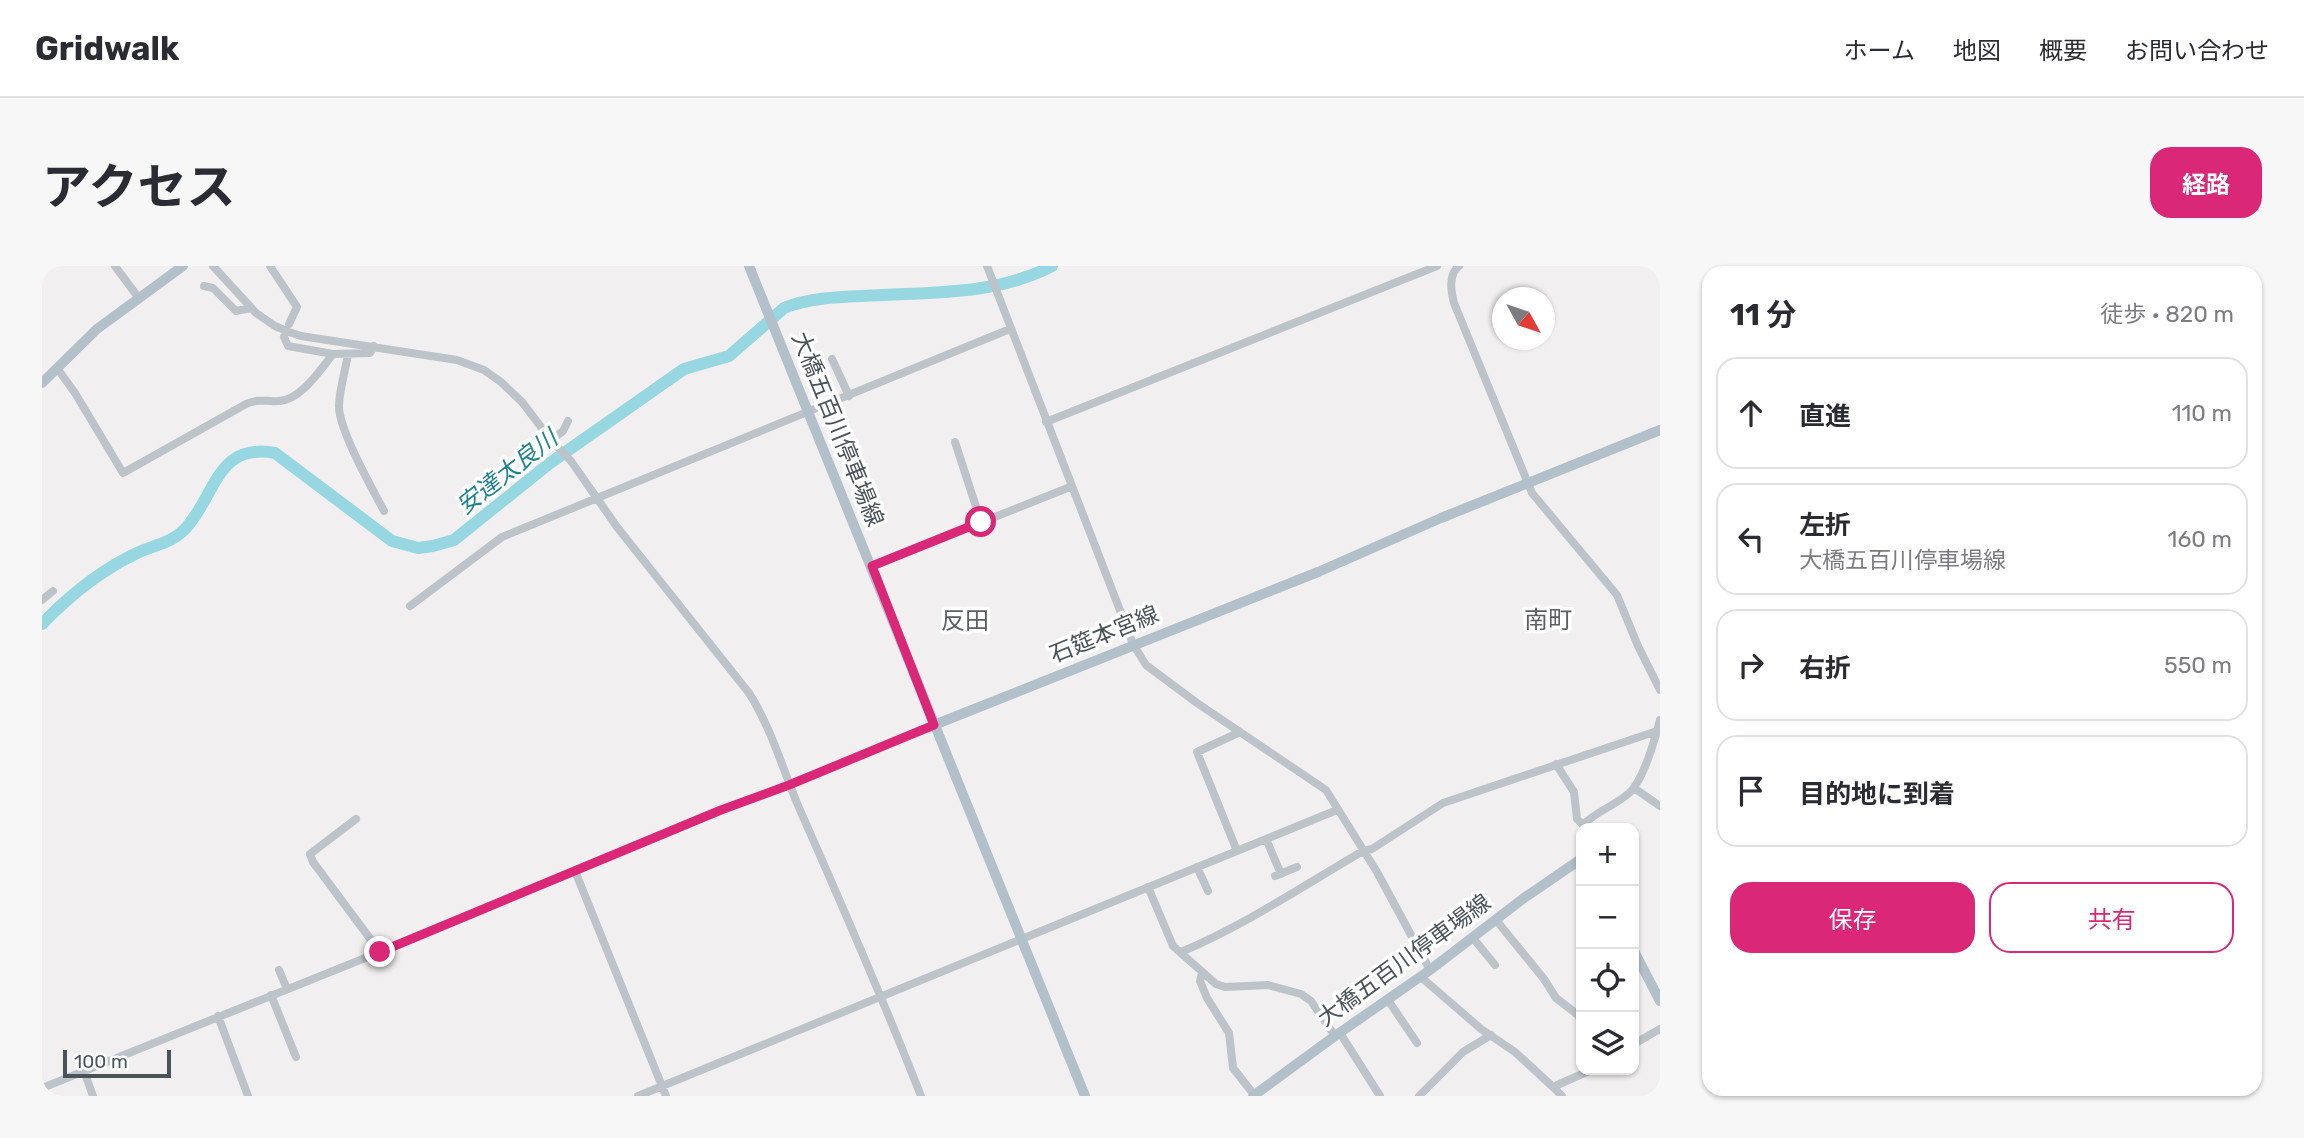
<!DOCTYPE html>
<html lang="ja">
<meta charset="utf-8">
<style>
:root{--surface:#fff;--page:#f7f7f7;--text:#2b2b33;--muted:#7c7c81;--line:#e1e1e2;--accent:#db2777}
body{margin:0;font-family:Rubik,"Noto Sans JP",sans-serif;background:var(--page);color:var(--text)}
.controls{position:absolute;right:21px;bottom:21px;display:grid;overflow:hidden;border-radius:14px;box-shadow:0 2px 5px #0004}
.controls button{width:63px;height:63px;display:grid;place-items:center;padding:0;border:0;border-bottom:2px solid var(--line);background:var(--surface);color:var(--text);font:35px sans-serif}
.compass{position:absolute;left:1450px;top:21px;width:63px;height:63px;border-radius:50%;background:var(--surface);box-shadow:0 2px 5px #0004;rotate:130deg}
.scale{position:absolute;left:21px;bottom:18px;width:108px;box-sizing:border-box;padding-left:7px;border:4px solid #49535a;border-top:0;font-size:19px;line-height:24px;white-space:nowrap;color:#49535a;-webkit-text-stroke:5px #fff;paint-order:stroke}
.stop{position:absolute;width:21px;height:21px;margin:-16px;border:5px solid #db2777;border-radius:50%;background:#fff}
.stop.end{background:#db2777;border-color:#fff;box-shadow:0 2px 7px #0008}
.list{margin:0;padding:0;list-style:none}
h2{display:flex;justify-content:space-between;align-items:center;height:91px;margin:0;padding:0 28px;font-size:30px}
h2 small{font-size:23px;font-weight:400;color:var(--muted)}
.list li{display:grid;grid-template-columns:46px 1fr auto;gap:21px;align-items:center;box-sizing:border-box;height:112px;margin:0 14px 14px;padding:0 14px;border:2px solid var(--line);border-radius:21px}
.list b{display:block;font-size:26px;white-space:nowrap}
.list p{margin:0;font-size:23px;white-space:nowrap;color:var(--muted)}
.list em{font-size:23px;font-style:normal;color:var(--muted)}
.actions{display:flex;gap:14px;padding:21px 28px}
.actions a{flex:1;padding:16px 0;border:2px solid var(--accent);border-radius:21px;text-align:center;font-size:24px;color:var(--accent)}
.actions .main{background:var(--accent);color:#fff}
.icon{flex:none;width:38px;height:38px;fill:none;stroke:currentColor;stroke-width:2;stroke-linecap:round;stroke-linejoin:round}
.map{position:relative;flex:none;width:1618px;height:830px;overflow:hidden;border-radius:21px}
header{display:flex;align-items:center;gap:42px;box-sizing:border-box;height:98px;padding:0 35px;background:var(--surface);border-bottom:2px solid var(--line)}
header strong{font-size:33px}
nav{display:flex;gap:38px;margin-inline-start:auto;font-size:24px}
.intro{display:flex;align-items:center;justify-content:space-between;box-sizing:border-box;height:168px;padding:0 42px}
h1{margin:0;font-size:49px}
.button{padding:18px 32px;border-radius:21px;background:var(--accent);color:#fff;font-size:24px;font-weight:700}
main{display:flex;gap:42px;padding:0 42px}
aside{flex:1;background:var(--surface);border-radius:21px;box-shadow:0 2px 5px #0004}
.map>svg:first-child{display:block}
</style>
<header>
<strong>Gridwalk</strong>
<nav><a>ホーム</a><a>地図</a><a>概要</a><a>お問い合わせ</a></nav>
</header>
<div class="intro"><h1>アクセス</h1><a class="button">経路</a></div>
<main>
<div class="map">
<svg width="1618" height="830" viewBox="0 0 1618 830">
<rect width="100%" height="100%" fill="#f1efef"/>
<g fill="none" stroke-linecap="round" stroke-linejoin="round">
<path stroke="#96d7e1" stroke-width="12" d="M0,358c27,-28 59,-54 95,-71 17,-8 35,-10 48,-24 31,-33 31,-87 90,-76l117,88 26,7 15,-2 21,-6 96,-77 134,-94 45,-13 55,-48c24,-10 54,-11 79,-12 64,-4 132,0 189,-30"/>
<path stroke="#bcc4ca" stroke-width="8" d="M73,0l23,31
M171,0l43,47 19,13 14,6 12,4 156,24 27,10 17,12 21,20 29,38 20,21 46,66 132,166c23,36 34,78 51,117 42,95 83,189 121,286
M228,0l27,41 -8,17
M945,0l146,378 13,21 51,38 129,87 51,82 53,98
M1417,0c-11,9 -8,25 -5,37l78,190 85,102 21,51 22,44
M162,20l9,2 23,23 15,-3
M242,71l4,9 45,8
M306,89c-3,16 -8,33 -9,49 -2,23 33,84 45,107
M790,93l17,37
M15,102l18,25 48,80 123,-69c15,-6 18,-2 33,-3 22,-1 41,-31 54,-47l37,-1 4,-7
M1004,156l391,-156
M509,174l12,-9 5,-10
M913,176l26,80
M830,300l198,-79
M0,334l11,-9
M368,340l92,-69 508,-208
M1514,498l18,28 3,27 6,6
M1592,522l26,18
M314,553l-46,35 3,8 67,90
M1542,562l-1,-3c12,-13 31,-19 45,-31 15,-12 27,-55 32,-74
M1224,573l15,35
M1195,585l-40,-99 43,-20
M1155,601l11,24
M533,605l91,225
M1233,610l22,-9
M1106,621l25,59 43,38 9,3 43,-2 33,9 10,7 24,35
M1454,654l48,59 12,19 22,17 3,6
M1431,672l22,27
M1139,686c64,-27 122,-66 182,-101l9,-2 71,-46 214,-72
M237,704l8,19
M1160,706l-2,9 7,17 22,35 4,35 22,28
M1379,711l60,52 34,23 38,35 38,-17
M229,729l25,62
M1346,734l29,43
M176,750l30,80
M1298,767l40,63
M1592,778l26,-15
M42,805l9,25
M1511,821l9,9
M0,822l338,-136 341,-142 68,-25 145,-60
M596,830l699,-286
M1377,830l44,-44 28,-17"/>
<path stroke="#b2c0ca" stroke-width="10" d="M707,0l336,830
M0,117l55,-54 86,-63
M892,459l384,-153 123,-54 219,-88
M1592,685l26,50
M1211,830l82,-60 95,-66 94,-72 57,-39"/>
</g>
<g fill="none" stroke-linecap="round" stroke-linejoin="round">
<path stroke="#db2777" stroke-width="9" d="M338,686l341,-142 68,-25 145,-60 -62,-159 109,-44"/>
</g>
<g text-anchor="middle" dominant-baseline="central" stroke-width="7" stroke-linejoin="round" paint-order="stroke">
<g font-size="23" fill="#49535a" stroke="#fff">
<text transform="translate(796 163) rotate(68)">大橋五百川停車場線</text>
<text transform="translate(1062 368) rotate(-22)">石筵本宮線</text>
<text transform="translate(1362 694) rotate(-36)">大橋五百川停車場線</text>
</g>
<g font-size="24" font-style="italic" fill="#1d8291" stroke="#fff">
<text transform="translate(465 206) rotate(-38)">安達太良川</text>
</g>
<g font-size="24" fill="#5c6063" stroke="#fff">
<text x="1506" y="354">南町</text>
<text x="923" y="355">反田</text>
</g>
</g>
</svg>
<div class="controls">
<button>+</button>
<button>−</button>
<button><svg class="icon" aria-label="locate" viewBox="0 0 24 24"><circle cx="12" cy="12" r="6"/><path d="M12 2v4M12 18v4M2 12h4M18 12h4"/></svg></button>
<button><svg class="icon" aria-label="layers" viewBox="0 0 24 24"><path d="M12 4l9 5-9 5-9-5zM3 14l9 5 9-5"/></svg></button>
</div>
<svg class="compass" viewBox="-18 -18 36 36"><path d="M0-13l5 13h-10z" fill="#e53935"/><path d="M0 13l5-13h-10z" fill="#7c7c81"/></svg>
<div class="scale">100 m</div>
<div class="stop" style="left:939px;top:256px"></div>
<div class="stop end" style="left:338px;top:686px"></div>
</div>
<aside>
<h2>11 分<small>徒歩 · 820 m</small></h2>
<ul class="list">
<li><svg class="icon" aria-label="ahead" viewBox="0 0 24 24"><path d="M12 20V5M6 11l6-6 6 6"/></svg><div><b>直進</b></div><em>110 m</em></li>
<li><svg class="icon" aria-label="left" viewBox="0 0 24 24"><path d="M17 20v-9H6M10 6l-5 5 5 5"/></svg><div><b>左折</b><p>大橋五百川停車場線</p></div><em>160 m</em></li>
<li><svg class="icon" aria-label="right" viewBox="0 0 24 24"><path d="M7 20v-9h11M14 6l5 5-5 5"/></svg><div><b>右折</b></div><em>550 m</em></li>
<li><svg class="icon" aria-label="arrive" viewBox="0 0 24 24"><path d="M6 21V4h12l-3 4 3 4H6"/></svg><div><b>目的地に到着</b></div></li>
</ul>
<div class="actions"><a class="main">保存</a><a>共有</a></div>
</aside>
</main>
